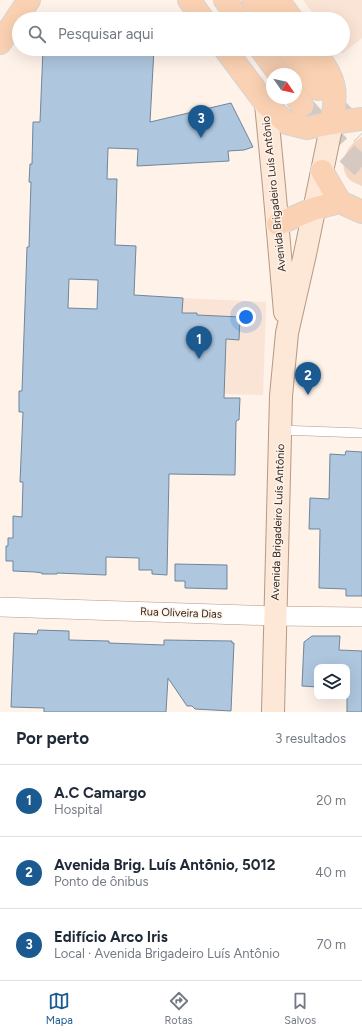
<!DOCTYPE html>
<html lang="pt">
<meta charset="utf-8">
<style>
:root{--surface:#fff;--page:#f2f2f3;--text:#1f2937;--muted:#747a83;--line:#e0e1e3;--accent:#1b5a90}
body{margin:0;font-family:Figtree,sans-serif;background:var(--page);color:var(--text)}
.controls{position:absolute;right:12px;bottom:12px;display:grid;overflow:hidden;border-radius:8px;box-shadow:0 4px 16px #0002}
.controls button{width:36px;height:36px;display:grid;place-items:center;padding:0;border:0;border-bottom:1px solid var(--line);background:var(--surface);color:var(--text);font:20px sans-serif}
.compass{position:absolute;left:266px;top:68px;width:36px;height:36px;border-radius:50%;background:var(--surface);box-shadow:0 4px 16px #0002;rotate:124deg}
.you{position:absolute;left:246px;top:317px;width:14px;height:14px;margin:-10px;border:3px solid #fff;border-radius:50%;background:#1a73e8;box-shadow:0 0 0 6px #1a73e833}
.badge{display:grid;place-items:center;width:26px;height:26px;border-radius:50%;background:var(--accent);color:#fff;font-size:13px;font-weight:700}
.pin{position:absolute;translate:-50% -33px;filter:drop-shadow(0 1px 2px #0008)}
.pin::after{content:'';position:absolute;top:21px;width:14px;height:12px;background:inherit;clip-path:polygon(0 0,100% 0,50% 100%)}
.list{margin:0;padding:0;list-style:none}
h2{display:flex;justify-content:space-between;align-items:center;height:52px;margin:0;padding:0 16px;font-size:17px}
h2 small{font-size:13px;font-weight:400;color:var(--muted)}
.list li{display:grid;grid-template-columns:26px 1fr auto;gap:12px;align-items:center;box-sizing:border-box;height:72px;padding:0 16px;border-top:1px solid var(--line)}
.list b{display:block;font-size:15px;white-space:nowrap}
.list p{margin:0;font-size:13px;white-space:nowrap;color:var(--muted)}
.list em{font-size:13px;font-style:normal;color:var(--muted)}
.icon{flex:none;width:22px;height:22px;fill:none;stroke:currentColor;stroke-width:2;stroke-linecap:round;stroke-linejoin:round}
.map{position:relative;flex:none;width:362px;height:712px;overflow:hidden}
.search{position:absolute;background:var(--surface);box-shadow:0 4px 16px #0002;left:12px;right:12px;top:12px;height:44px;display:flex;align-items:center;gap:10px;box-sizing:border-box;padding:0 14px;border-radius:22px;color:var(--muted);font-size:15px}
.sheet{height:268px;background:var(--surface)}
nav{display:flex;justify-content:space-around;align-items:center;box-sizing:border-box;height:56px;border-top:1px solid var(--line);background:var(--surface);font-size:11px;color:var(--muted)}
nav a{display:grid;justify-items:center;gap:2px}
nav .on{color:var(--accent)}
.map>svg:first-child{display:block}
</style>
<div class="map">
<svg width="362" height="712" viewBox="0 0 362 712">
<rect width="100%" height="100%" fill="#fef2e9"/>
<path fill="#fae4d5" d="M303,0h59v38l-20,16 -3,-5h4v-30h-26z
M139,296l127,6v8l-3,85 -132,-3z"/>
<path fill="#f5d6c0" d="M362,137v49c-4,-2 -11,-4 -14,-8 -11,-15 0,-34 14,-41z"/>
<path fill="#aec6de" stroke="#6f869c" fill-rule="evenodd" d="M43,49h111l-4,73 81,-19 22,44 -9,3 -16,1 1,10 -92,5 1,-17 -30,-1 -1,31h10l-2,66 21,1 -2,49 49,3 -1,15h15v2l43,2 -1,23 -13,-1 -2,59h16l-1,22h-2l-1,2 -1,53 -66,-1 -2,101 -15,-1v-4h-13v-12l-33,-1v18l-49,-2v1h-15v-1l-7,-1 -22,-1v-10h-7v-15h2v-8h5v-22l9,1 1,-35h-3l3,-70h-4v-21h3l4,-114 1,-30h2l2,-65h-2l1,-18h2l1,-42h7zM69,279l29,1 -1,29 -29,-1z
M346,451l16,1v144h-16v-7l-27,-1 1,-59h-11l1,-31 19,1 1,-45 15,1z
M175,564l52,1v24l-42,-1v-7h-10z
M38,630l31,1v9l40,1v2l55,2v-5l68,1v2h2l-3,68 -36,-2 -3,-3h-5l-19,-28 -2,34h-122v-4l-33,-1 3,-74 23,1z
M312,636h28l-1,14 23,1v61h-15v-45h-30v20l-15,-1 2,-44z"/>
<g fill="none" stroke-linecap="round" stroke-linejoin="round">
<path stroke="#d5c9c1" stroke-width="22" stroke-dasharray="22 11" stroke-linecap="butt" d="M302,105l38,42 22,20
M338,110l24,24"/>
<defs>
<path id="service" d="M280,430l82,3"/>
<path id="minor" d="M0,607l275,9 87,1"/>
<path id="secondary" d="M266,104l8,82 11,126
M273,712l8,-316 6,-63 18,-79 27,-131"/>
<path id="primary" d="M189,0l14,19
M225,0l14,19
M253,0l14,19
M278,0l14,19
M0,43l29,-43
M225,49l41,55 21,19 20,5 25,-5 30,-4
M261,49l18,25
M289,49l29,40
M313,49c8,11 19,25 21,39 2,11 -1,23 -2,35
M296,97l6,8
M322,171l18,31
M278,224l35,-15 27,-7 22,10"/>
</defs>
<use href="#service" stroke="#b59985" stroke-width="10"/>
<use href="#minor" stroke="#b59985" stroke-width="20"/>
<use href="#secondary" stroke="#b59985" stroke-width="24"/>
<use href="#primary" stroke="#d6d4d2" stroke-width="24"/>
<use href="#service" stroke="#fff" stroke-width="9"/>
<use href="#minor" stroke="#fff" stroke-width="19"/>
<use href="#secondary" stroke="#fde8d8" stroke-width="22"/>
<use href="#primary" stroke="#fad1b2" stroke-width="22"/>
</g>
<g text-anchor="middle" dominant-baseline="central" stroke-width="3" stroke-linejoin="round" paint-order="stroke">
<g font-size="11" fill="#31271f" stroke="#fef2e9">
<text transform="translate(274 194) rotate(-96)">Avenida Brigadeiro Luís Antônio</text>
<text transform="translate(278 522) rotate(-88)">Avenida Brigadeiro Luís Antônio</text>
<text transform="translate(181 613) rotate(2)">Rua Oliveira Dias</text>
</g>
</g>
</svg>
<div class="controls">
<button><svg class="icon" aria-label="layers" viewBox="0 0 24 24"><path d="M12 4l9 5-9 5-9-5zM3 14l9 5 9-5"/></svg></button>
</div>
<svg class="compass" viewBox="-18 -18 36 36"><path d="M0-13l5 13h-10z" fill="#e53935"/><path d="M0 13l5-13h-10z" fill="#747a83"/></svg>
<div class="you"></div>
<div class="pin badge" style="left:199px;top:359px">1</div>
<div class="pin badge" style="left:308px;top:395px">2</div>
<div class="pin badge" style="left:201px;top:138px">3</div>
<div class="search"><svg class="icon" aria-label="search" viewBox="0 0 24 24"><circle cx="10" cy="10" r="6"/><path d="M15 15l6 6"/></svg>Pesquisar aqui</div>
</div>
<section class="sheet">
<h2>Por perto<small>3 resultados</small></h2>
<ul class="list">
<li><span class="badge">1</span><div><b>A.C Camargo</b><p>Hospital</p></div><em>20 m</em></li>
<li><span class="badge">2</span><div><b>Avenida Brig. Luís Antônio, 5012</b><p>Ponto de ônibus</p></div><em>40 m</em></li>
<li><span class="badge">3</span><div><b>Edifício Arco Iris</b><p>Local · Avenida Brigadeiro Luís Antônio</p></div><em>70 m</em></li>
</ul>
</section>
<nav>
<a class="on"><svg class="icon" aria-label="map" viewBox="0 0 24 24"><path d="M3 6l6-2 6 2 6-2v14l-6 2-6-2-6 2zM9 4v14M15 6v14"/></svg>Mapa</a>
<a><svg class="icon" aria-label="directions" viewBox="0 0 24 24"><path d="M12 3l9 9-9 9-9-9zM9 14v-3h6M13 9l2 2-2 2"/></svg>Rotas</a>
<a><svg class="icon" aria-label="saved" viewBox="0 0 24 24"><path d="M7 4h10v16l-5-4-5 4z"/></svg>Salvos</a>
</nav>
